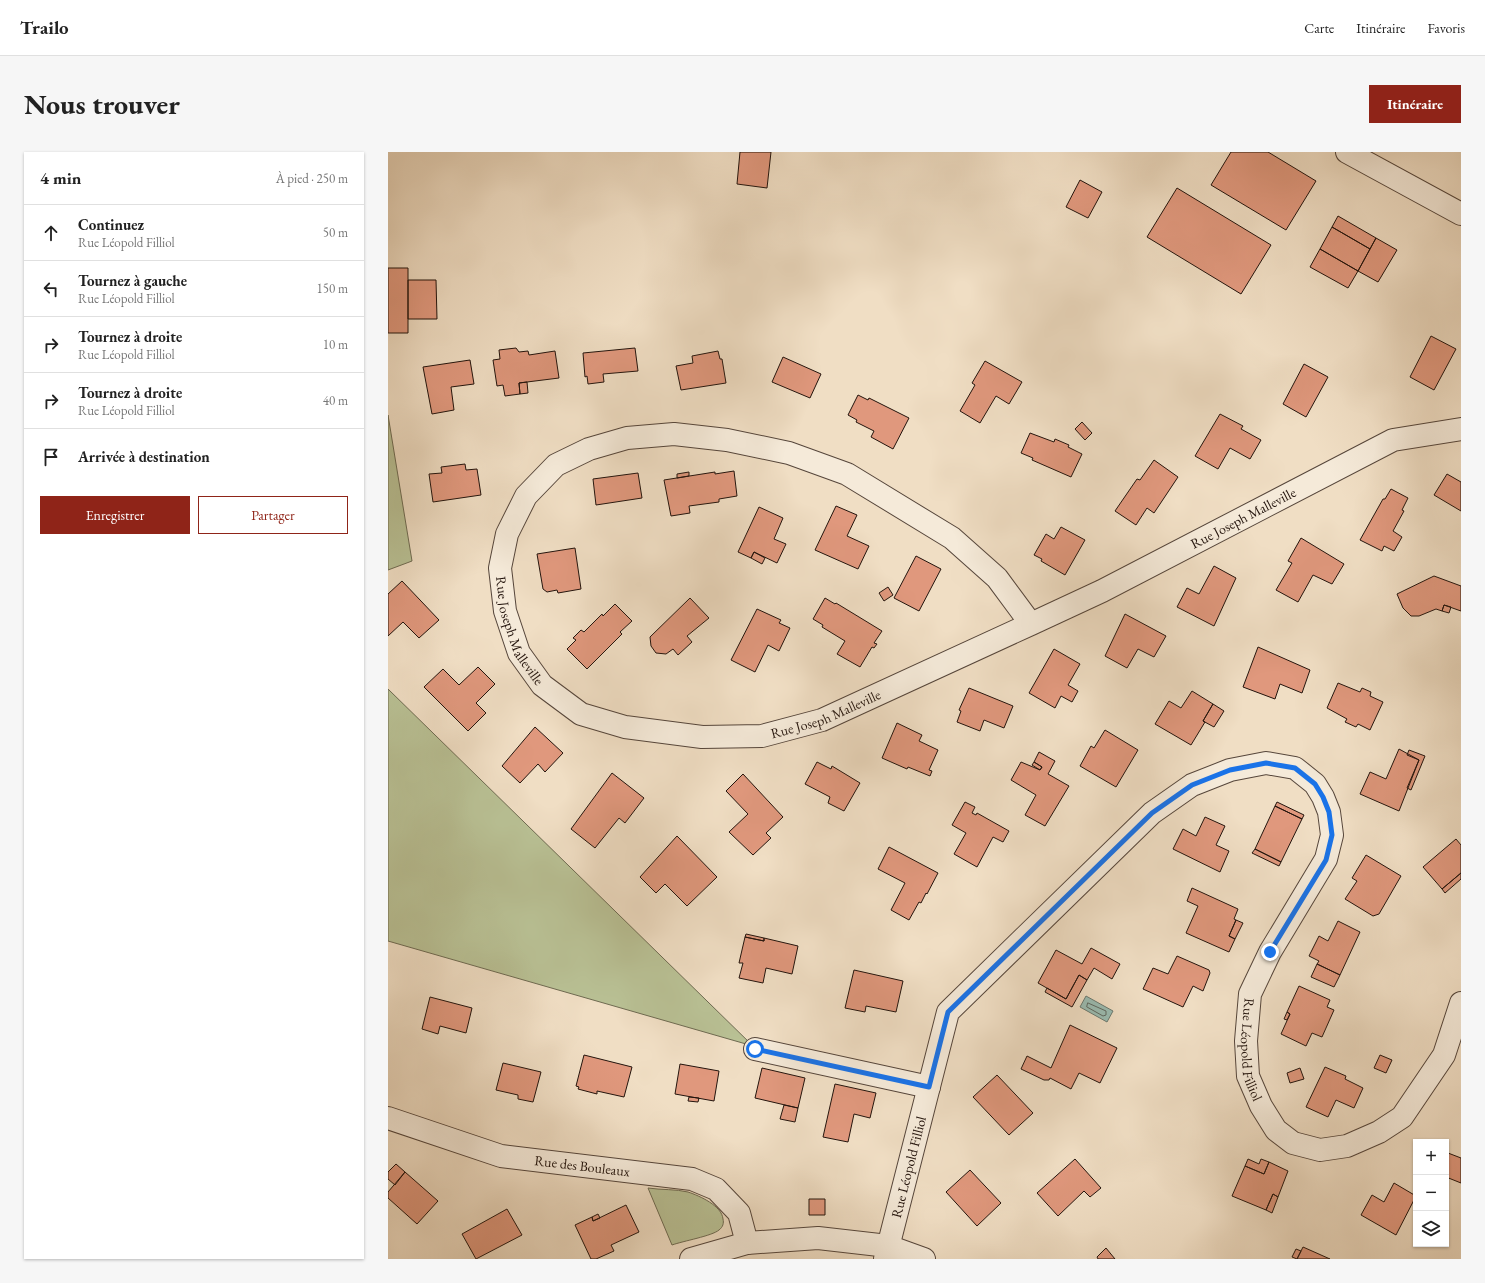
<!DOCTYPE html>
<html lang="fr">
<meta charset="utf-8">
<style>
:root{--surface:#fff;--page:#f6f6f6;--text:#222;--muted:#767676;--line:#e0e0e0;--accent:#8f2418}
body{margin:0;font-family:"EB Garamond",serif;background:var(--page);color:var(--text)}
.controls{position:absolute;right:12px;bottom:12px;display:grid;overflow:hidden;border-radius:0px;box-shadow:0 1px 3px #0004}
.controls button{width:36px;height:36px;display:grid;place-items:center;padding:0;border:0;border-bottom:1px solid var(--line);background:var(--surface);color:var(--text);font:20px sans-serif}
.stop{position:absolute;width:12px;height:12px;margin:-9px;border:3px solid #1a73e8;border-radius:50%;background:#fff}
.stop.end{background:#1a73e8;border-color:#fff;box-shadow:0 1px 4px #0008}
.list{margin:0;padding:0;list-style:none}
h2{display:flex;justify-content:space-between;align-items:center;height:52px;margin:0;padding:0 16px;font-size:17px}
h2 small{font-size:13px;font-weight:400;color:var(--muted)}
.list li{display:grid;grid-template-columns:26px 1fr auto;gap:12px;align-items:center;box-sizing:border-box;height:56px;padding:0 16px;border-top:1px solid var(--line)}
.list b{display:block;font-size:15px;white-space:nowrap}
.list p{margin:0;font-size:13px;white-space:nowrap;color:var(--muted)}
.list em{font-size:13px;font-style:normal;color:var(--muted)}
.actions{display:flex;gap:8px;padding:12px 16px}
.actions a{flex:1;padding:9px 0;border:1px solid var(--accent);border-radius:0px;text-align:center;font-size:14px;color:var(--accent)}
.actions .main{background:var(--accent);color:#fff}
.icon{flex:none;width:22px;height:22px;fill:none;stroke:currentColor;stroke-width:2;stroke-linecap:round;stroke-linejoin:round}
.map{position:relative;flex:none;width:1073px;height:1107px;overflow:hidden;border-radius:0px}
header{display:flex;align-items:center;gap:24px;box-sizing:border-box;height:56px;padding:0 20px;background:var(--surface);border-bottom:1px solid var(--line)}
header strong{font-size:19px}
nav{display:flex;gap:22px;margin-inline-start:auto;font-size:14px}
.intro{display:flex;align-items:center;justify-content:space-between;box-sizing:border-box;height:96px;padding:0 24px}
h1{margin:0;font-size:28px}
.button{padding:10px 18px;border-radius:0px;background:var(--accent);color:#fff;font-size:14px;font-weight:700}
main{display:flex;gap:24px;padding:0 24px}
aside{flex:1;background:var(--surface);border-radius:0px;box-shadow:0 1px 3px #0004}
.map>svg:first-child{display:block}
</style>
<header>
<strong>Trailo</strong>
<nav><a>Carte</a><a>Itinéraire</a><a>Favoris</a></nav>
</header>
<div class="intro"><h1>Nous trouver</h1><a class="button">Itinéraire</a></div>
<main>
<aside>
<h2>4 min<small>À pied · 250 m</small></h2>
<ul class="list">
<li><svg class="icon" aria-label="ahead" viewBox="0 0 24 24"><path d="M12 20V5M6 11l6-6 6 6"/></svg><div><b>Continuez</b><p>Rue Léopold Filliol</p></div><em>50 m</em></li>
<li><svg class="icon" aria-label="left" viewBox="0 0 24 24"><path d="M17 20v-9H6M10 6l-5 5 5 5"/></svg><div><b>Tournez à gauche</b><p>Rue Léopold Filliol</p></div><em>150 m</em></li>
<li><svg class="icon" aria-label="right" viewBox="0 0 24 24"><path d="M7 20v-9h11M14 6l5 5-5 5"/></svg><div><b>Tournez à droite</b><p>Rue Léopold Filliol</p></div><em>10 m</em></li>
<li><svg class="icon" aria-label="right" viewBox="0 0 24 24"><path d="M7 20v-9h11M14 6l5 5-5 5"/></svg><div><b>Tournez à droite</b><p>Rue Léopold Filliol</p></div><em>40 m</em></li>
<li><svg class="icon" aria-label="arrive" viewBox="0 0 24 24"><path d="M6 21V4h12l-3 4 3 4H6"/></svg><div><b>Arrivée à destination</b></div></li>
</ul>
<div class="actions"><a class="main">Enregistrer</a><a>Partager</a></div>
</aside>
<div class="map">
<svg width="1073" height="1107" viewBox="0 0 1073 1107">
<rect width="100%" height="100%" fill="#f0dec4"/>
<filter id="stains"><feTurbulence type="fractalNoise" baseFrequency=".005" numOctaves="4"/><feColorMatrix values="0 0 0 0 .2 0 0 0 0 .09 0 0 0 0 .02 0 0 0 .5 -.17"/></filter>
<radialGradient id="worn" r=".72"><stop offset=".6" stop-color="#630" stop-opacity="0"/><stop offset="1" stop-color="#630" stop-opacity=".3"/></radialGradient>
<path fill="#b9c195" stroke="#6e6a51" d="M0,263l24,146 -24,9z
M0,537l365,357 -365,-105z
M260,1036c13,2 28,1 40,4 12,4 34,14 35,27 1,4 0,8 -4,11 -7,6 -36,11 -47,15z"/>
<path fill="#9abcb2" stroke="#6a7970" d="M698,844l27,15 -6,11 -27,-15z"/>
<g fill="none" stroke-linecap="round" stroke-linejoin="round">
<path stroke="#5e6860" stroke-width="1" d="M700,851l18,8v4l-3,1 -16,-9z"/>
</g>
<path fill="#e0987d" stroke="#23140d" d="M352,0h31l-4,36 -30,-4z
M843,0h37l48,29 -30,49 -75,-45z
M692,28l22,12 -14,26 -22,-11z
M789,36l94,57 -30,49 -94,-57z
M950,64l38,22 -6,11 -38,-22z
M944,75l38,22 -12,22 -38,-22z
M988,86l21,12 -19,32 -20,-11z
M932,97l38,22 -10,17 -38,-21z
M0,116h20v65h-20z
M20,128h28l1,39h-29z
M1043,184l25,13 -22,41 -24,-13z
M128,196l3,4 9,-1 1,4 26,-4 4,27 -40,5 1,11 -15,2 -2,-11 -6,1 -4,-26 7,-1 -1,-9z
M247,196l3,23 -35,3 1,8 -16,2 -1,-8 -2,1 -2,-24z
M330,199l2,8h2l4,24 -45,7 -5,-24 17,-3 -1,-7z
M395,205l38,17 -11,24 -38,-16z
M82,208l4,24 -23,3 3,23 -22,4 -9,-47z
M597,209l37,21 -13,22 -13,-8 -16,27 -20,-12 15,-26 -3,-2z
M916,212l24,13 -22,40 -23,-13z
M139,230l1,11 -8,1 -1,-11z
M470,243l10,5 1,-2 40,20 -16,31 -22,-12 3,-6 -18,-9 1,-2 -9,-5z
M832,262l23,12 -2,3 20,11 -11,19 -20,-11 -12,21 -23,-13z
M694,270l10,11 -7,7 -10,-11z
M642,281l24,9 1,-3 14,6 -1,2 14,7 -11,23 -39,-17 1,-2 -12,-5z
M766,308l24,17 -24,36 -7,-5 -11,17 -21,-14 22,-32 3,1z
M77,312l1,6 11,-1 4,26 -48,7 -4,-28 13,-1 -1,-6z
M346,319l3,25 -18,3v3l-30,4 1,7 -19,3 -7,-36 51,-8v2z
M301,320v4l-12,2v-4z
M250,321l4,25 -46,7 -3,-26z
M1059,322l14,8v29l-27,-16z
M1003,337l17,9 -6,12 2,1 -11,20 9,6 -8,14 -10,-5 -2,5 -22,-11 23,-41h2z
M448,354l21,9 -10,21 22,10 -11,23 -43,-19z
M371,355l24,11 -9,21 12,5 -9,19 -23,-11 -3,6 -13,-6z
M673,375l24,13 -20,35 -24,-14 1,-2 -8,-4 12,-21 8,5z
M913,386l43,26 -12,20 -19,-9 -15,27 -22,-12 16,-27 -4,-2z
M187,396l6,41 -23,4 -1,-3 -10,2 -4,-3 -6,-35z
M366,400l11,6 -3,6 -11,-6z
M528,404l25,13 -22,42 -25,-13z
M826,414l22,12 -22,48 -37,-19 10,-19 12,6z
M1046,424l27,10v25l-17,-6 -2,6 -6,-2 -17,7h-8l-8,-8 -6,-14z
M14,429l37,39 -20,18 -16,-16 -15,14v-42z
M500,435l5,8 -9,6 -5,-8z
M302,446l19,20 -22,18 5,6 -14,13 -5,-6 -7,5 -10,-1 -5,-7 -1,-9z
M437,446l10,6 1,-1 46,28 -8,12 3,1 -3,4 -2,-1 -12,20 -23,-13 8,-13 -23,-14 1,-2 -10,-6z
M227,452l17,17 -12,11 2,2 -35,35 -20,-20 9,-9 -3,-2 8,-8 3,2 18,-18 1,2z
M1056,453l7,2 -2,6 -7,-2z
M369,457l24,11 -2,3 11,5 -11,23 -11,-6 -13,27 -24,-12z
M737,462l41,22 -12,21 -16,-8 -11,19 -22,-12z
M870,495l52,23 -8,23 -22,-9 -5,15 -32,-12z
M666,497l26,15 -12,21 10,6 -6,11 -11,-6 -6,12 -26,-15z
M90,515l17,17 -19,19 10,10 -18,18 -44,-44 19,-18 16,16z
M950,531l22,9 2,-4 9,4 -1,4 13,6 -13,28 -12,-6 -2,3 -11,-5 2,-3 -20,-11z
M581,536l44,18 -9,22 -20,-8 -4,11 -23,-9 4,-11 -2,-1z
M804,539l21,13 -10,17 2,1 -14,23 -36,-21 14,-23 12,7z
M825,552l11,7 -10,16 -11,-6z
M509,571l25,12 -3,6 19,9 -9,20 3,1 -2,5 -22,-9 -1,2 -25,-11z
M147,575l28,26 -18,19 -7,-8 -18,19 -18,-17z
M717,578l33,20 -22,37 -36,-21 11,-20 3,2z
M1011,597l20,11 -20,51 -39,-17 10,-22 16,7z
M1021,598l16,6 -14,34 -4,-2 12,-28 -12,-5z
M651,600l16,9 -7,13 21,12 -24,40 -20,-11 11,-20 -25,-15 10,-18 19,8 2,-3 -8,-5z
M429,610l14,7 1,-3 28,17 -16,28 -16,-8 2,-6 -25,-13z
M646,610l8,5 -2,3 -8,-5z
M224,621l32,25 -19,25 -6,-5 -24,30 -24,-19z
M355,622l40,43 -17,16 5,5 -18,17 -24,-23 19,-18 -22,-23z
M577,650l10,5 -3,6 4,2 1,-2 32,18 -6,11 -10,-5 -16,30 -23,-13 12,-21 -14,-8z
M889,650l27,13 -2,4 -27,-13z
M887,654l27,13 -21,43 -26,-13z
M817,665l20,9 -9,19 13,6 -9,21 -47,-23 10,-20 13,7z
M289,684l40,41 -30,29 -22,-22 -9,9 -16,-16z
M1068,687l5,6v28l-19,16 -19,-22z
M501,695l49,26 -11,21 -1,-1 -5,10 -2,-1 -10,18 -18,-10 14,-27 -27,-14z
M867,697l26,13 -2,4 -27,-13z
M978,703l35,21 -22,38 -6,2 -28,-17 12,-18 -5,-3z
M1073,721v6l-16,14 -3,-4z
M804,736l46,21 -4,10 2,1 -7,16 6,3 -6,13 -43,-19 12,-27 -11,-5z
M848,768l7,3 -8,16 -6,-3z
M950,769l22,11 -20,43 -23,-11 2,-3 -10,-5 10,-20 9,5z
M358,782l18,4v3l-19,-4z
M357,785l19,4v-3l34,8 -6,28 -26,-6 -3,15 -24,-5 4,-15h-4z
M703,796l29,16 -8,15 -18,-11 -7,12 -8,-5 -13,24 -28,-16 18,-33 26,14z
M789,804l32,14 1,3 -7,18 -10,-5 -10,21 -40,-18 10,-21 15,6z
M929,812l23,11 -6,12 -23,-10z
M466,818l49,11 -7,31 -30,-6 -1,6 -20,-4z
M691,823l8,5 -15,27 -27,-15 2,-4 19,11z
M911,834l31,14 -3,7 7,3 -12,27 -10,-4 -6,13 -25,-12 9,-20 -3,-2z
M42,845l42,11 -6,25 -26,-7 -2,8 -16,-5z
M899,860l3,2 -3,6 -3,-1z
M682,873l47,23 -17,35 -21,-10 -8,16 -21,-11 -1,2h-5l-23,-11 6,-13 24,12z
M196,903l48,12 -8,30 -27,-6v3l-19,-5 1,-2 -3,-1z
M992,903l12,5 -6,13 -12,-5z
M115,911l38,9 -8,30 -15,-3v-4l-22,-5z
M292,912l39,7 -5,30 -39,-7z
M937,915l21,9 -1,3 18,9 -9,20 -18,-8 -8,17 -22,-10z
M374,916l43,10 -7,30 -43,-10z
M912,916l4,11 -14,4 -3,-10z
M609,923l36,38 -24,22 -36,-38z
M447,932l41,9 -6,25 -16,-4 -6,28 -25,-5z
M301,945l10,1 -1,4 -10,-1z
M396,953l14,3 -3,14 -15,-3z
M1060,1001l13,5v25l-15,-6v-19z
M687,1007l26,29 -11,9 -6,-6 -26,25 -21,-23z
M860,1007l11,5 2,-5 8,3 -5,12 -19,-8z
M881,1010l19,9 -10,26 -5,-3 -7,16 -34,-14 13,-30 19,8z
M8,1012l9,8 -10,13 -7,-6v-7z
M582,1018l31,33 -24,23 -31,-34z
M17,1020l33,29 -21,23 -29,-26v-6z
M1006,1031l22,13 -20,39 -35,-20 11,-20 12,7z
M885,1042l5,3 -6,16 -6,-3z
M421,1047h16v16h-16z
M238,1053l13,27 -28,13 3,6 -18,8h-5l-16,-34 17,-8 1,4z
M119,1057l15,26 -46,24 -14,-25z
M210,1062l2,4 -7,3 -1,-4z
M915,1095l27,12h-33z
M718,1096l9,11h-17l-1,-2z
M908,1097l5,2 -4,8 -5,-2z"/>
<g fill="none" stroke-linecap="round" stroke-linejoin="round">
<defs>
<g id="minor">
<path d="M959,0l114,62"/>
<path id="s1" d="M643,472l-34,-46 -45,-40 -105,-64 -58,-21 -62,-13 -53,-6 -47,4 -38,11 -33,16 -30,31 -19,38 -7,34 5,43 14,42 23,32 39,29 44,13 77,10 60,-1 60,-16 209,-96 71,-33 291,-151 68,-11"/>
<path d="M367,897l174,38"/>
<path id="s2" d="M0,966l113,38 191,23 24,10 23,24 8,30"/>
<path d="M303,1107l56,-16 71,-5 70,8 36,13"/>
<path id="s3" d="M497,1107l63,-247 204,-199 40,-28 38,-15 36,-7 29,5 20,16 8,13 6,15 3,23 -6,24 -56,93 -20,42 -4,47 2,35 13,30 15,24 17,13 27,7 27,-4 32,-14 23,-15 42,-62 17,-52"/>
</g>
</defs>
<use href="#minor" stroke="#56463b" stroke-width="24"/>
<use href="#minor" stroke="#f5ead9" stroke-width="22"/>
</g>
<g fill="none" stroke-linecap="round" stroke-linejoin="round">
<path stroke="#1a73e8" stroke-width="5" d="M367,897l174,38 19,-75 204,-199 40,-28 38,-15 36,-7 29,5 20,16 8,13 6,15 3,23 -6,25 -56,92"/>
</g>
<g text-anchor="middle" dominant-baseline="central" stroke-width="3" stroke-linejoin="round" paint-order="stroke">
<g font-size="14" fill="#23140d" stroke="#f5ead9">
<text stroke="none"><textPath href="#s1" startOffset="1551">Rue Joseph Malleville</textPath></text>
<text stroke="none"><textPath href="#s1" startOffset="729">Rue Joseph Malleville</textPath></text>
<text stroke="none"><textPath href="#s1" startOffset="1089">Rue Joseph Malleville</textPath></text>
<text stroke="none"><textPath href="#s3" startOffset="1012">Rue Léopold Filliol</textPath></text>
<text stroke="none"><textPath href="#s2" startOffset="201">Rue des Bouleaux</textPath></text>
<text stroke="none"><textPath href="#s3" startOffset="95">Rue Léopold Filliol</textPath></text>
</g>
</g>
<rect width="100%" height="100%" filter="url(#stains)"/>
<rect width="100%" height="100%" fill="url(#worn)"/>
</svg>
<div class="controls">
<button>+</button>
<button>−</button>
<button><svg class="icon" aria-label="layers" viewBox="0 0 24 24"><path d="M12 4l9 5-9 5-9-5zM3 14l9 5 9-5"/></svg></button>
</div>
<div class="stop" style="left:367px;top:897px"></div>
<div class="stop end" style="left:882px;top:800px"></div>
</div>
</main>
